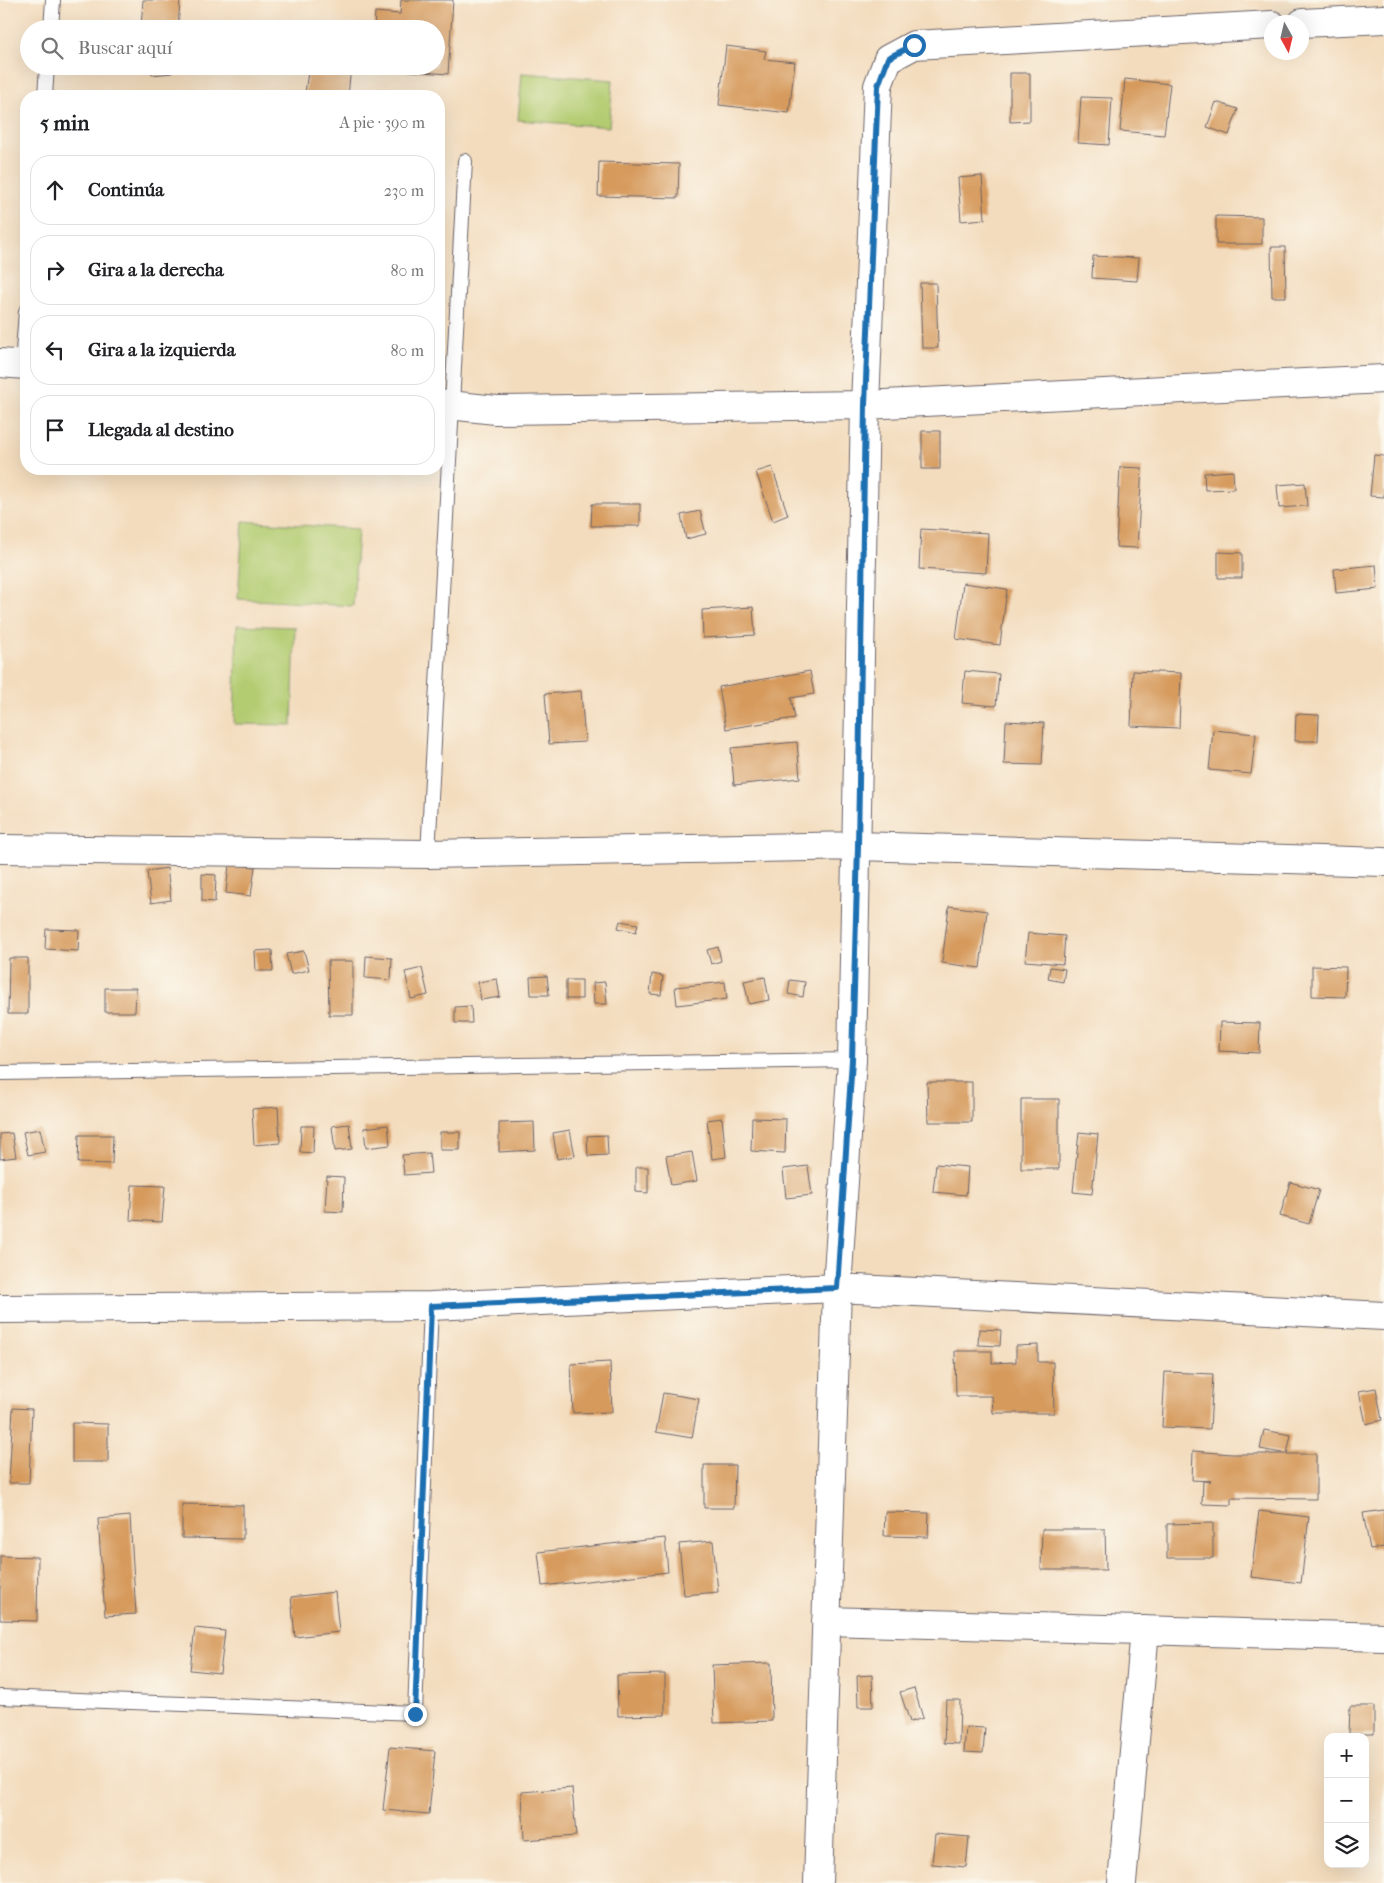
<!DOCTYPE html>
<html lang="es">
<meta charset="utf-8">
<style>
:root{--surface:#fff;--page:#f6f6f6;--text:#202124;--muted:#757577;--line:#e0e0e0}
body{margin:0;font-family:"IM FELL French Canon",serif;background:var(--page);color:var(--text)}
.controls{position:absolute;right:15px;bottom:15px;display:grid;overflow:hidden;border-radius:10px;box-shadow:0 5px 20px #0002}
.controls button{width:45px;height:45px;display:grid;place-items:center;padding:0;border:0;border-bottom:1px solid var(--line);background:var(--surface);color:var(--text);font:25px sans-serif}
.compass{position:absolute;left:1264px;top:15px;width:45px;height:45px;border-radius:50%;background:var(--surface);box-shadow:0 5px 20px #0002;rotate:172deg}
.stop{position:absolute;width:15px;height:15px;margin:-11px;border:4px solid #1f6fb2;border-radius:50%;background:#fff}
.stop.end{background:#1f6fb2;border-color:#fff;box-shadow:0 1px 5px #0008}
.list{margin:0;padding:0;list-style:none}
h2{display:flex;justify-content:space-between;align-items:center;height:65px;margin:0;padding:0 20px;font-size:21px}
h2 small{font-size:16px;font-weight:400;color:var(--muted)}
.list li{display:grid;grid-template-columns:32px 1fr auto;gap:15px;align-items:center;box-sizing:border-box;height:70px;margin:0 10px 10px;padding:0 10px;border:1px solid var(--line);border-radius:20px}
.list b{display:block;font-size:19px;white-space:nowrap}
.list em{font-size:16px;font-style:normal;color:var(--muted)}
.icon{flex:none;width:28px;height:28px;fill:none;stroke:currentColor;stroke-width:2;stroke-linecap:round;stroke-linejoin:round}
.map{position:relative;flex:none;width:1384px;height:1883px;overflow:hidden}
.search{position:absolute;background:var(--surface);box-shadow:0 5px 20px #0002;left:20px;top:20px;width:425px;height:55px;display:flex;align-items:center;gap:12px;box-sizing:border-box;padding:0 18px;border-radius:28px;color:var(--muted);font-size:19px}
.panel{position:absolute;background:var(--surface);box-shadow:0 5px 20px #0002;left:20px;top:90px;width:425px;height:385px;border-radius:20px}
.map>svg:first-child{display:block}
</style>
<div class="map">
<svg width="1384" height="1883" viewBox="0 0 1384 1883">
<rect width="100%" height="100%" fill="#fbf7ec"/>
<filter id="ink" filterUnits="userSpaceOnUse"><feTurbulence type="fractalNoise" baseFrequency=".02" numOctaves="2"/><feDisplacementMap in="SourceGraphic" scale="10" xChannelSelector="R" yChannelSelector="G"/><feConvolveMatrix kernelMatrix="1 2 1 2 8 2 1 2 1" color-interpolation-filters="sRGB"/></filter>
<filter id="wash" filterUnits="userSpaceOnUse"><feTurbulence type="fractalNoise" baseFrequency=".0096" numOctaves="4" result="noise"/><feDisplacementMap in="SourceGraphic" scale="20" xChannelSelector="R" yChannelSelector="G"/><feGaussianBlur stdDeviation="1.12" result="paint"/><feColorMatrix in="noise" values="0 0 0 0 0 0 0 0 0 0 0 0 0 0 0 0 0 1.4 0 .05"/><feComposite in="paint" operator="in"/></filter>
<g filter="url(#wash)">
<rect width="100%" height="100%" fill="#f3dcbd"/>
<path fill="#b3cc71" stroke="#6a7756" d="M522,73l91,7 -4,47 -91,-7z
M243,521l115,8 -5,77 -115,-7z
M237,625l58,2 -3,98 -58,-1z"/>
<g id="blocks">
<path fill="#d69a5c" d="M143,0h37l-2,29 -37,-2z
M401,0h52l-5,74 -52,-4v-4h40v-37h-62l1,-17 25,2z
M281,25l23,3 -1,1h-22z
M726,46l40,5 -2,8 31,3 -6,51 -70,-8z
M151,66h20l1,7 -20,2z
M274,66h77l-3,30 -43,-3 3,-21z
M1010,73h20v48l-20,1z
M1125,79l45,5 -6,51 -44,-4z
M1081,97l31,1 -3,47 -31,-2z
M1216,102l22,7 -9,26 -22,-8z
M599,162l80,2 -1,34 -80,-2z
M982,176l3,43 -24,2 -3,-43z
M1216,216l46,1v27h-46z
M1271,247h14l1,50h-14z
M1093,256l46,2 -2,23 -45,-3z
M920,283h16l2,65h-16z
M922,431h18v38h-18z
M1374,455l10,1v41l-14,-1z
M772,467l16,48 -15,6 -17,-49z
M1120,467l22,1 -5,80 -21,-1z
M1233,471l1,18 -29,1 -1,-17z
M1305,483l2,23 -28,2 -2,-23z
M592,504h48v22h-49z
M700,511l6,23 -20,5 -5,-24z
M921,529l67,4 -2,40 -67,-4z
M1218,552l24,1v25h-24z
M1376,565l2,24 -42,4 -2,-24z
M963,583l44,6 -7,56 -44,-6z
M753,607l2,28 -52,3 -1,-28z
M810,671l4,23 -23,4 4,20 -69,11 -7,-42z
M965,671l34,3 -3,32 -34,-3z
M1133,671l48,2 -2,55 -48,-2z
M581,691l4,51 -36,2 -4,-50z
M1296,714l23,1 -1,26h-23z
M1006,721l38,2 -2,42 -38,-1z
M1213,730l43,4 -5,40 -42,-4z
M797,742l3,36 -66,7 -3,-37z
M229,864l26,3 -4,29 -25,-3z
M167,868l4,32 -20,3 -4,-32z
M202,874l14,1 -1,27 -13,-1z
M949,906l38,5 -7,57 -38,-5z
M620,921l18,3 -2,8 -18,-4z
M46,929l33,1 -1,21 -33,-2z
M1028,933l37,3 -2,28 -38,-3z
M718,947l3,14 -10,3 -4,-14z
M272,950l1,21h-17l-1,-20z
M304,951l5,19 -18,4 -5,-20z
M366,956l26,2 -1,22 -26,-2z
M9,958h19v56h-20z
M328,961h25v54h-24z
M1312,966l34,1 -1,30 -33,-1z
M1050,967l15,2 -2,13 -15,-3z
M422,968l6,27 -17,4 -6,-27z
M652,974l11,2 -2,19 -11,-1z
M547,976l2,19h-18l-1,-18z
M765,977l4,23 -20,4 -5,-23z
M497,979l3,18 -19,3 -3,-18z
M566,980h16v19h-16z
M790,980l15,2 -2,15 -15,-3z
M605,982l2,22h-13l-1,-21z
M725,982l2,17 -50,6 -2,-18z
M105,988h31l-1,24h-30z
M471,1006l1,17h-17v-16z
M1220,1022l40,1 -1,30 -40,-2z
M927,1082h45v40h-44z
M1021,1099h38v70h-38z
M278,1107l2,36 -26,2 -2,-36z
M722,1118l4,39 -14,2 -5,-39z
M752,1118l34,1 -1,34 -34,-2z
M534,1122l1,28 -36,2v-29z
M349,1124l3,25 -17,2 -3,-25z
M388,1125l2,20 -24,3 -2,-20z
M301,1126h13l-1,27 -13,-1z
M40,1129l5,23 -17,3 -5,-23z
M570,1130l5,26 -18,3 -4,-26z
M440,1132h20v18h-20z
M1079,1132l19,2 -6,60 -19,-2z
M12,1133l4,24 -16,2v-25z
M79,1135h34l-1,29 -34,-1z
M607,1135l1,20 -20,1 -1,-20z
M692,1152l5,29 -26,4 -5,-29z
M429,1153l2,20 -27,2 -2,-20z
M936,1164l32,3 -2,28 -33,-3z
M808,1166l4,29 -26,3 -3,-29z
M636,1167h12v26l-12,-1z
M327,1176l17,1 -1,35 -18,-1z
M1290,1182l29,8 -10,34 -29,-8z
M132,1185l33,1 -3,36 -32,-2z
M979,1329l22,1 -1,16 -22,-1z
M1038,1345v17h15l1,51h-61l-1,-17h-36l-1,-45h37v12l24,-1v-16z
M610,1362l2,50 -39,1 -2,-49z
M1165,1372l48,2 -3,55 -48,-2z
M1376,1388l6,32 -16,4 -7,-33z
M663,1393l36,6 -7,39 -36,-6z
M13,1408l19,1 -3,74h-20z
M72,1423l36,1v38h-36z
M1264,1430l27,5 -4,19 -27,-5z
M1193,1451l39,3h84v45l-85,-1v7l-29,-1 1,-23h8l-19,-1z
M704,1465h31l-1,43h-30z
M182,1504l61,1v34l-61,-1z
M1384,1510v37l-14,2 -7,-36z
M1259,1511l50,6 -8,66 -50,-6z
M885,1512l44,1 -1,24 -44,-1z
M130,1516l6,98 -31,2 -7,-97z
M1213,1523v35h-46v-34z
M1042,1529h63l1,41h-65z
M665,1538l3,34 -126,14 -4,-34z
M713,1541l5,51 -34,3 -5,-51z
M0,1556l38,1 -1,64 -37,-1z
M335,1592l4,40 -44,5 -4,-40z
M195,1628l30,3 -5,42 -30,-3z
M771,1663l1,58 -58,2 -2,-58z
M665,1674v41l-47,1 -1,-41z
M872,1675l1,32h-15l-1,-31z
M914,1688l9,30 -13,4 -10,-30z
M946,1700h14l-1,44 -15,-1z
M1350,1706h24v28h-25z
M966,1727l19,1 -2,25 -19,-1z
M390,1747l45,4 -6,63 -46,-4z
M572,1788l4,48 -52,4 -2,-48z
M935,1834l34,3 -3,30 -34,-3z"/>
</g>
</g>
<g filter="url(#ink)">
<use href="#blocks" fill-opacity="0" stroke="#6b6368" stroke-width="1"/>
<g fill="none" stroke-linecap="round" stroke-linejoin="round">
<defs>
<path id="lane" d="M51,29l2,-29
M45,96l2,-30
M22,365l4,-54
M428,854l37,-693
M0,1073l852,-13
M0,1697l415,16 16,-407"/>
<path id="street" d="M1302,23l82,-4
M0,363l26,2
M439,404l57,6 369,-5 519,-26
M0,849l428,5 429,-8 527,16
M0,1309l431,-3 406,-18 547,28
M826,1621l558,16
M818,1883l19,-595 15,-228 13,-655 13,-319 10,-27 26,-14 358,-20
M1122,1883l23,-253"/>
</defs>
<use href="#lane" stroke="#6b6368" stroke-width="16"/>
<use href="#street" stroke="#6b6368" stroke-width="30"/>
<use href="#lane" stroke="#fff" stroke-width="14"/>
<use href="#street" stroke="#fff" stroke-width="28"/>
</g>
</g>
<g fill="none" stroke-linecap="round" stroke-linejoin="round" filter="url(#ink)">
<path stroke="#1f6fb2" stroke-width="6" d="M415,1714l16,-408 406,-18 15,-228 6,-214 7,-441 13,-319 10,-28 26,-13"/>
</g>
</svg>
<div class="controls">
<button>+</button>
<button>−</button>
<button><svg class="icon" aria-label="layers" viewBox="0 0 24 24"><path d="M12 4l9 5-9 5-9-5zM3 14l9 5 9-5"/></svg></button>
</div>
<svg class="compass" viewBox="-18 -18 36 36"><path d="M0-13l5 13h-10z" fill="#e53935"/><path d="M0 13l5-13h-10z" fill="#757577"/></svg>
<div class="stop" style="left:914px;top:45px"></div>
<div class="stop end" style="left:415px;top:1714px"></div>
<div class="search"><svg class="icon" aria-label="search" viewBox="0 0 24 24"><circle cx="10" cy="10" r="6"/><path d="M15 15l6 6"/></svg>Buscar aquí</div>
<section class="panel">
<h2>5 min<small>A pie · 390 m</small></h2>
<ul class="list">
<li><svg class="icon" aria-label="ahead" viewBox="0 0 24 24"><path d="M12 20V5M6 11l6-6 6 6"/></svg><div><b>Continúa</b></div><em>230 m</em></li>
<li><svg class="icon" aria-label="right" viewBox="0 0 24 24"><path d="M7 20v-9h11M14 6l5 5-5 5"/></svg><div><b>Gira a la derecha</b></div><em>80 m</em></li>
<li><svg class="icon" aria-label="left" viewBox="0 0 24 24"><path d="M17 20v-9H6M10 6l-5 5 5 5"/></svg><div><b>Gira a la izquierda</b></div><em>80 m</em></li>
<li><svg class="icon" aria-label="arrive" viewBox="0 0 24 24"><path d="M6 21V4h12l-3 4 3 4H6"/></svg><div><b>Llegada al destino</b></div></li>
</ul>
</section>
</div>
